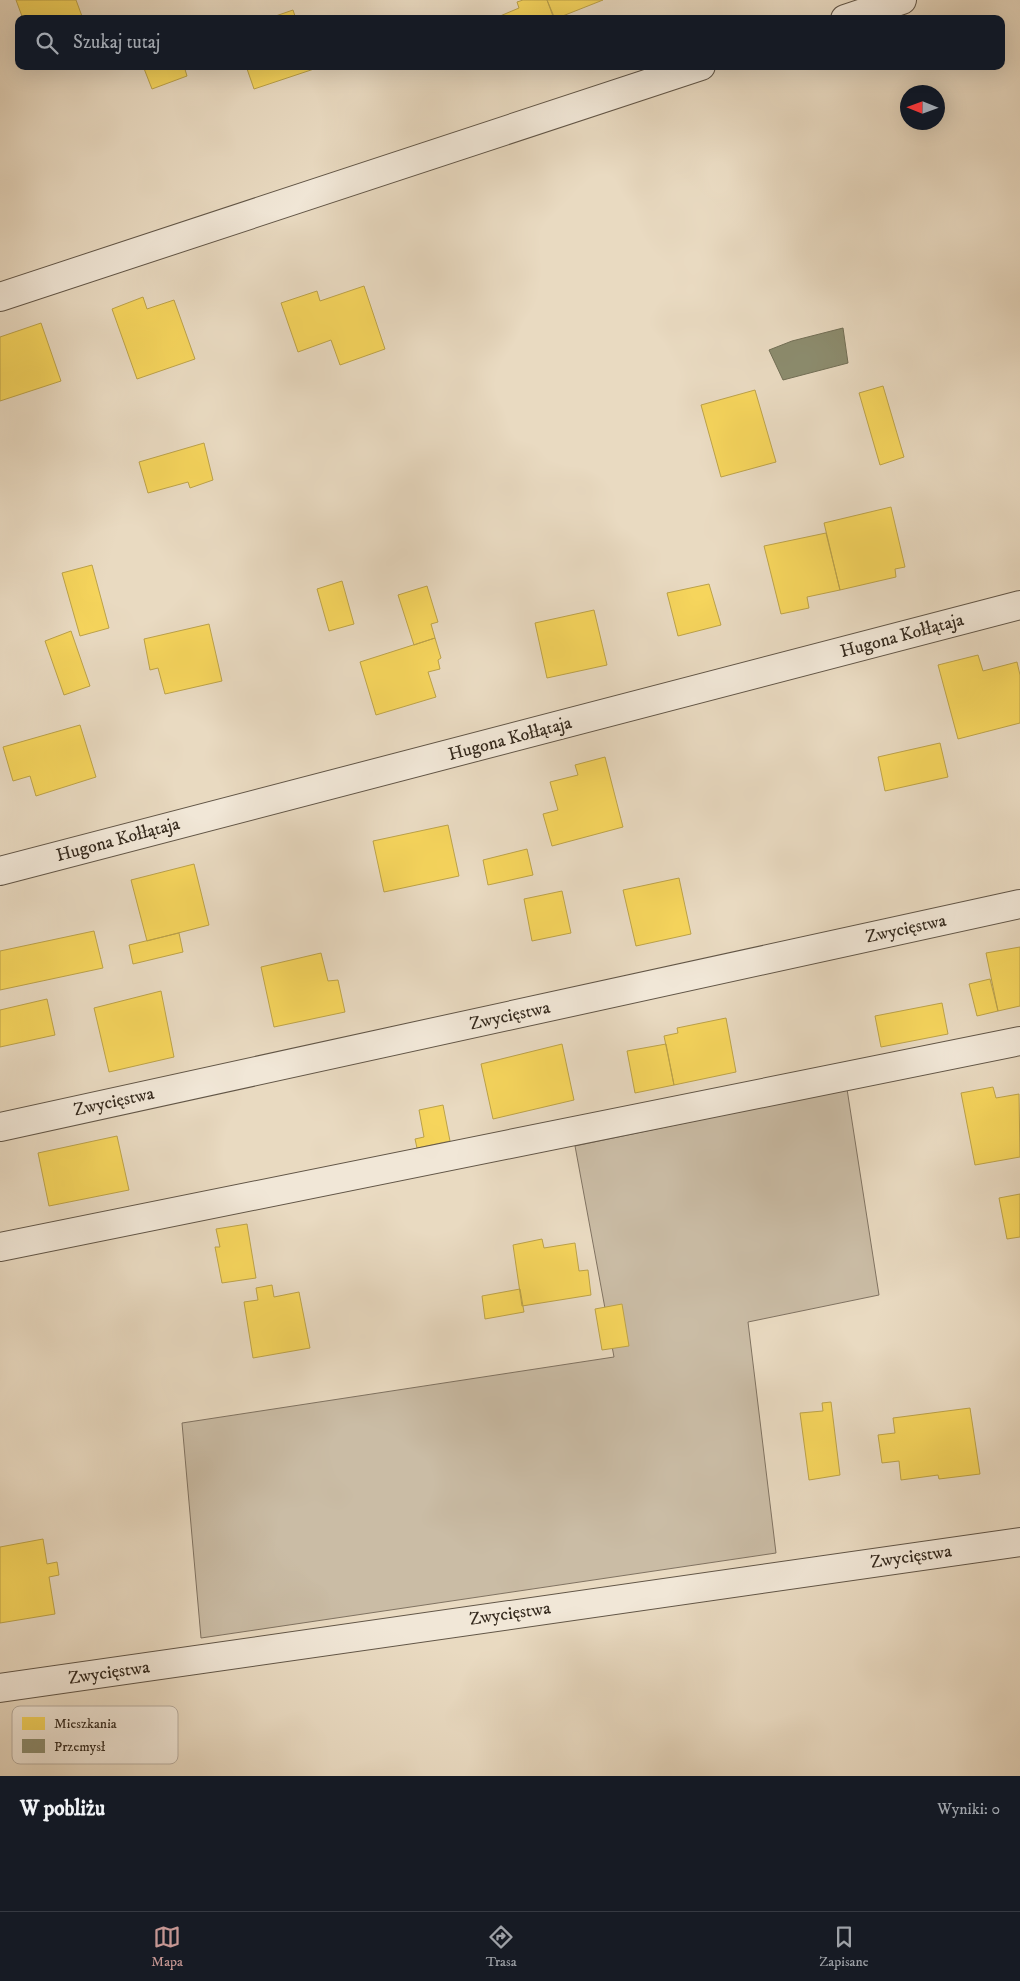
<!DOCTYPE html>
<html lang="pl">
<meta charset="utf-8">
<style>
:root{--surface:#171b24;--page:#20242c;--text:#f1f3f6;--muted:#9ea1a6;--line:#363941;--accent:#c59692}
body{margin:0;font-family:"IM FELL DW Pica",serif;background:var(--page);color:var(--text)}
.compass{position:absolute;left:900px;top:85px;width:45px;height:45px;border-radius:50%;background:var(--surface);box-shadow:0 5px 20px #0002;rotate:271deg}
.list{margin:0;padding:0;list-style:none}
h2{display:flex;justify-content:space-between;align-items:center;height:65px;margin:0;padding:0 20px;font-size:21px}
h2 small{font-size:16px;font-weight:400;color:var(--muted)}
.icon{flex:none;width:28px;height:28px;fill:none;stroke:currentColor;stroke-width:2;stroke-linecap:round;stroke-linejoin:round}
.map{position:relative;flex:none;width:1020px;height:1776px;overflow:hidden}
.search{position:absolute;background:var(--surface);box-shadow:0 5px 20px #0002;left:15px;right:15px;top:15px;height:55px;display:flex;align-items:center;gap:12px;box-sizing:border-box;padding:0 18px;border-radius:10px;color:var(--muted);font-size:19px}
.sheet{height:135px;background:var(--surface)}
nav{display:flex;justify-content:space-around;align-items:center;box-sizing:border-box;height:70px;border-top:1px solid var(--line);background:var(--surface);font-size:14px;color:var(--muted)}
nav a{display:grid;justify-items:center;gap:2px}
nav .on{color:var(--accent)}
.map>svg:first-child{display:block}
</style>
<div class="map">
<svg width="1020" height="1776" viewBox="0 0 1020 1776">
<rect width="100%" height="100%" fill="#e9dac1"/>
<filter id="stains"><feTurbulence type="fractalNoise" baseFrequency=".004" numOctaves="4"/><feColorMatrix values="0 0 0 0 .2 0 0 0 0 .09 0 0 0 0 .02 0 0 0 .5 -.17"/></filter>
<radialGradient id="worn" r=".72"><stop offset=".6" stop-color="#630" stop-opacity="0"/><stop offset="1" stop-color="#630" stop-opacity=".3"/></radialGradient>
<path fill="#cabca5" stroke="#807362" d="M847,1089l32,206 -131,27 28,231 -575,85 -19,-215 432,-66 -39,-211z"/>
<path fill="#f6d55c" stroke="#bca249" d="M16,0h60l7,19h-60z
M523,0h24l7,19h-61l26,-11 -2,-6z
M547,0h56l-48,19z
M293,10l3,9h-29z
M143,66h41l3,10 -35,13z
M246,66h67l1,3 -60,20z
M364,286l21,63 -45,16 -9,-25 -33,12 -17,-49 36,-12 3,10z
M143,297l4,12 27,-9 21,59 -58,20 -25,-70z
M41,323l20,58 -61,20v-64z
M883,386l21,71 -24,8 -21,-72z
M755,390l21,72 -55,15 -20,-72z
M204,443l9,37 -23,8 -2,-6 -40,11 -9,-31z
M891,507l14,60 -10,2 1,8 -56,13 -16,-67z
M826,533l14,57 -33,7 2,11 -28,6 -17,-68z
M92,565l17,63 -29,8 -18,-63z
M342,581l12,43 -25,7 -12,-42z
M709,584l12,41 -43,11 -11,-43z
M427,586l11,36 -7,2 4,14 -21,7 -16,-50z
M594,610l13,55 -60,13 -12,-55z
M209,624l13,57 -57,13 -7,-26 -8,2 -6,-31z
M71,631l19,55 -26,9 -19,-54z
M435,638l6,20 -3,2 2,9 -12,3 8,25 -60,18 -16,-53z
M978,655l5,16 34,-9 3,13v48l-62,16 -20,-74z
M80,725l16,52 -60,19 -6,-20 -17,5 -10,-34z
M940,743l8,34 -63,14 -7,-34z
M605,757l18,70 -71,19 -9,-32 15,-4 -8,-28 28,-7 -3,-10z
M448,825l11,51 -75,16 -11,-51z
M527,849l6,26 -45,10 -5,-25z
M194,864l15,61 -62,16 -16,-61z
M679,878l12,56 -55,12 -13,-56z
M562,891l9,42 -39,8 -8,-42z
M94,931l9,37 -103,22v-39z
M179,933l4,19 -50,12 -4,-19z
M1020,947v59l-22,5 -12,-58z
M321,953l7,28 10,-1 7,32 -71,15 -13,-60z
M990,979l8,32 -21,5 -8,-32z
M161,991l13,66 -65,15 -15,-64z
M47,999l8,36 -55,12v-37z
M942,1003l6,31 -67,13 -6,-31z
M726,1018l10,54 -62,13 -10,-49 14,-3 -1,-5z
M562,1044l12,56 -81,19 -12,-55z
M666,1044l8,41 -39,8 -8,-42z
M993,1087l3,11 23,-4 1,63 -45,8 -14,-72z
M443,1105l7,36 -33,7 -2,-9 9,-2 -5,-27z
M117,1136l12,54 -80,16 -11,-53z
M1020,1194v43l-13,2 -8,-41z
M247,1224l9,54 -34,5 -7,-36h5l-4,-18z
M542,1239l2,9 31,-5 4,28 9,-1 3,25 -69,11 -9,-61z
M272,1285l2,12 25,-5 11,56 -57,10 -9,-56 14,-2 -2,-12z
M520,1289l4,23 -39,7 -3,-23z
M622,1304l7,42 -27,4 -7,-41z
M831,1402l9,73 -31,5 -9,-67 23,-2 -1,-8z
M970,1408l10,66 -41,5 -1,-4 -37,5 -2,-19 -17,2 -4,-28 17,-2 -2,-15z
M43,1539l4,25 10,-2 2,13 -10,2 6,37 -55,9v-76z"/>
<path fill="#8c8c6e" stroke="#726f56" d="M843,328l5,35 -65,17 -14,-30 23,-9z"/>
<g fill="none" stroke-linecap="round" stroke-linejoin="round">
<defs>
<path id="street" d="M845,19l57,-19
M0,297l701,-231
M0,871l1020,-266
M0,1127l1020,-223
M0,1247l1020,-206
M0,1688l1020,-146"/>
</defs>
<use href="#street" stroke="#625647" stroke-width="30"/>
<use href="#street" stroke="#f1e7d7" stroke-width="28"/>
</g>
<g text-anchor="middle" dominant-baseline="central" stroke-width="5" stroke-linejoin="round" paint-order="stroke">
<g font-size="18" fill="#352a1e" stroke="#f1e7d7">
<text transform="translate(902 636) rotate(-15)">Hugona Kołłątaja</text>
<text transform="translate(510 739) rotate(-15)">Hugona Kołłątaja</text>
<text transform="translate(118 840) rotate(-15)">Hugona Kołłątaja</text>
<text transform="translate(906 929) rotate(-12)">Zwycięstwa</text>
<text transform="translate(510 1016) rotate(-12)">Zwycięstwa</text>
<text transform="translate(114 1102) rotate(-12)">Zwycięstwa</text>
<text transform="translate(911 1557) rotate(-8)">Zwycięstwa</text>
<text transform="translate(510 1614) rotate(-8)">Zwycięstwa</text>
<text transform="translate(109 1673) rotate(-8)">Zwycięstwa</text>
</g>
</g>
<rect x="12" y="1706" width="166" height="58" rx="8" fill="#f1e7d7" stroke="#b9aea0" stroke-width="1"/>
<rect x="22" y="1717" width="23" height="13" fill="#f6d55c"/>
<rect x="22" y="1739" width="23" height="14" fill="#8c8c6e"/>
<g font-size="14" fill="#352a1e">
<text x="54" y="1728">Mieszkania</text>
<text x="54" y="1751">Przemysł</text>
</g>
<rect width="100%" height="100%" filter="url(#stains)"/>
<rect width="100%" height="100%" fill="url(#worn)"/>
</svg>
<svg class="compass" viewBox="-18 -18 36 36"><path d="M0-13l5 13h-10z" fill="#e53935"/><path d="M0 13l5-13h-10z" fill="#9ea1a6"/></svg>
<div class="search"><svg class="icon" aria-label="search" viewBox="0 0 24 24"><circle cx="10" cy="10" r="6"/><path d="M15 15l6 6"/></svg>Szukaj tutaj</div>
</div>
<section class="sheet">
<h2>W pobliżu<small>Wyniki: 0</small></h2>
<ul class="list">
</ul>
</section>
<nav>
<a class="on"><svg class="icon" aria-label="map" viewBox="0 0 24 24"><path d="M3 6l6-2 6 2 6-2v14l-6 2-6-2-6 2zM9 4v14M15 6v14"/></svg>Mapa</a>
<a><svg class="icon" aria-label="directions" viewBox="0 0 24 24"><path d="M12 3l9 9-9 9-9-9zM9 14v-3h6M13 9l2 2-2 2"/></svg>Trasa</a>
<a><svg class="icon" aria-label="saved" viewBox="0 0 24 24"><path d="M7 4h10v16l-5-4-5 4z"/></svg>Zapisane</a>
</nav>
